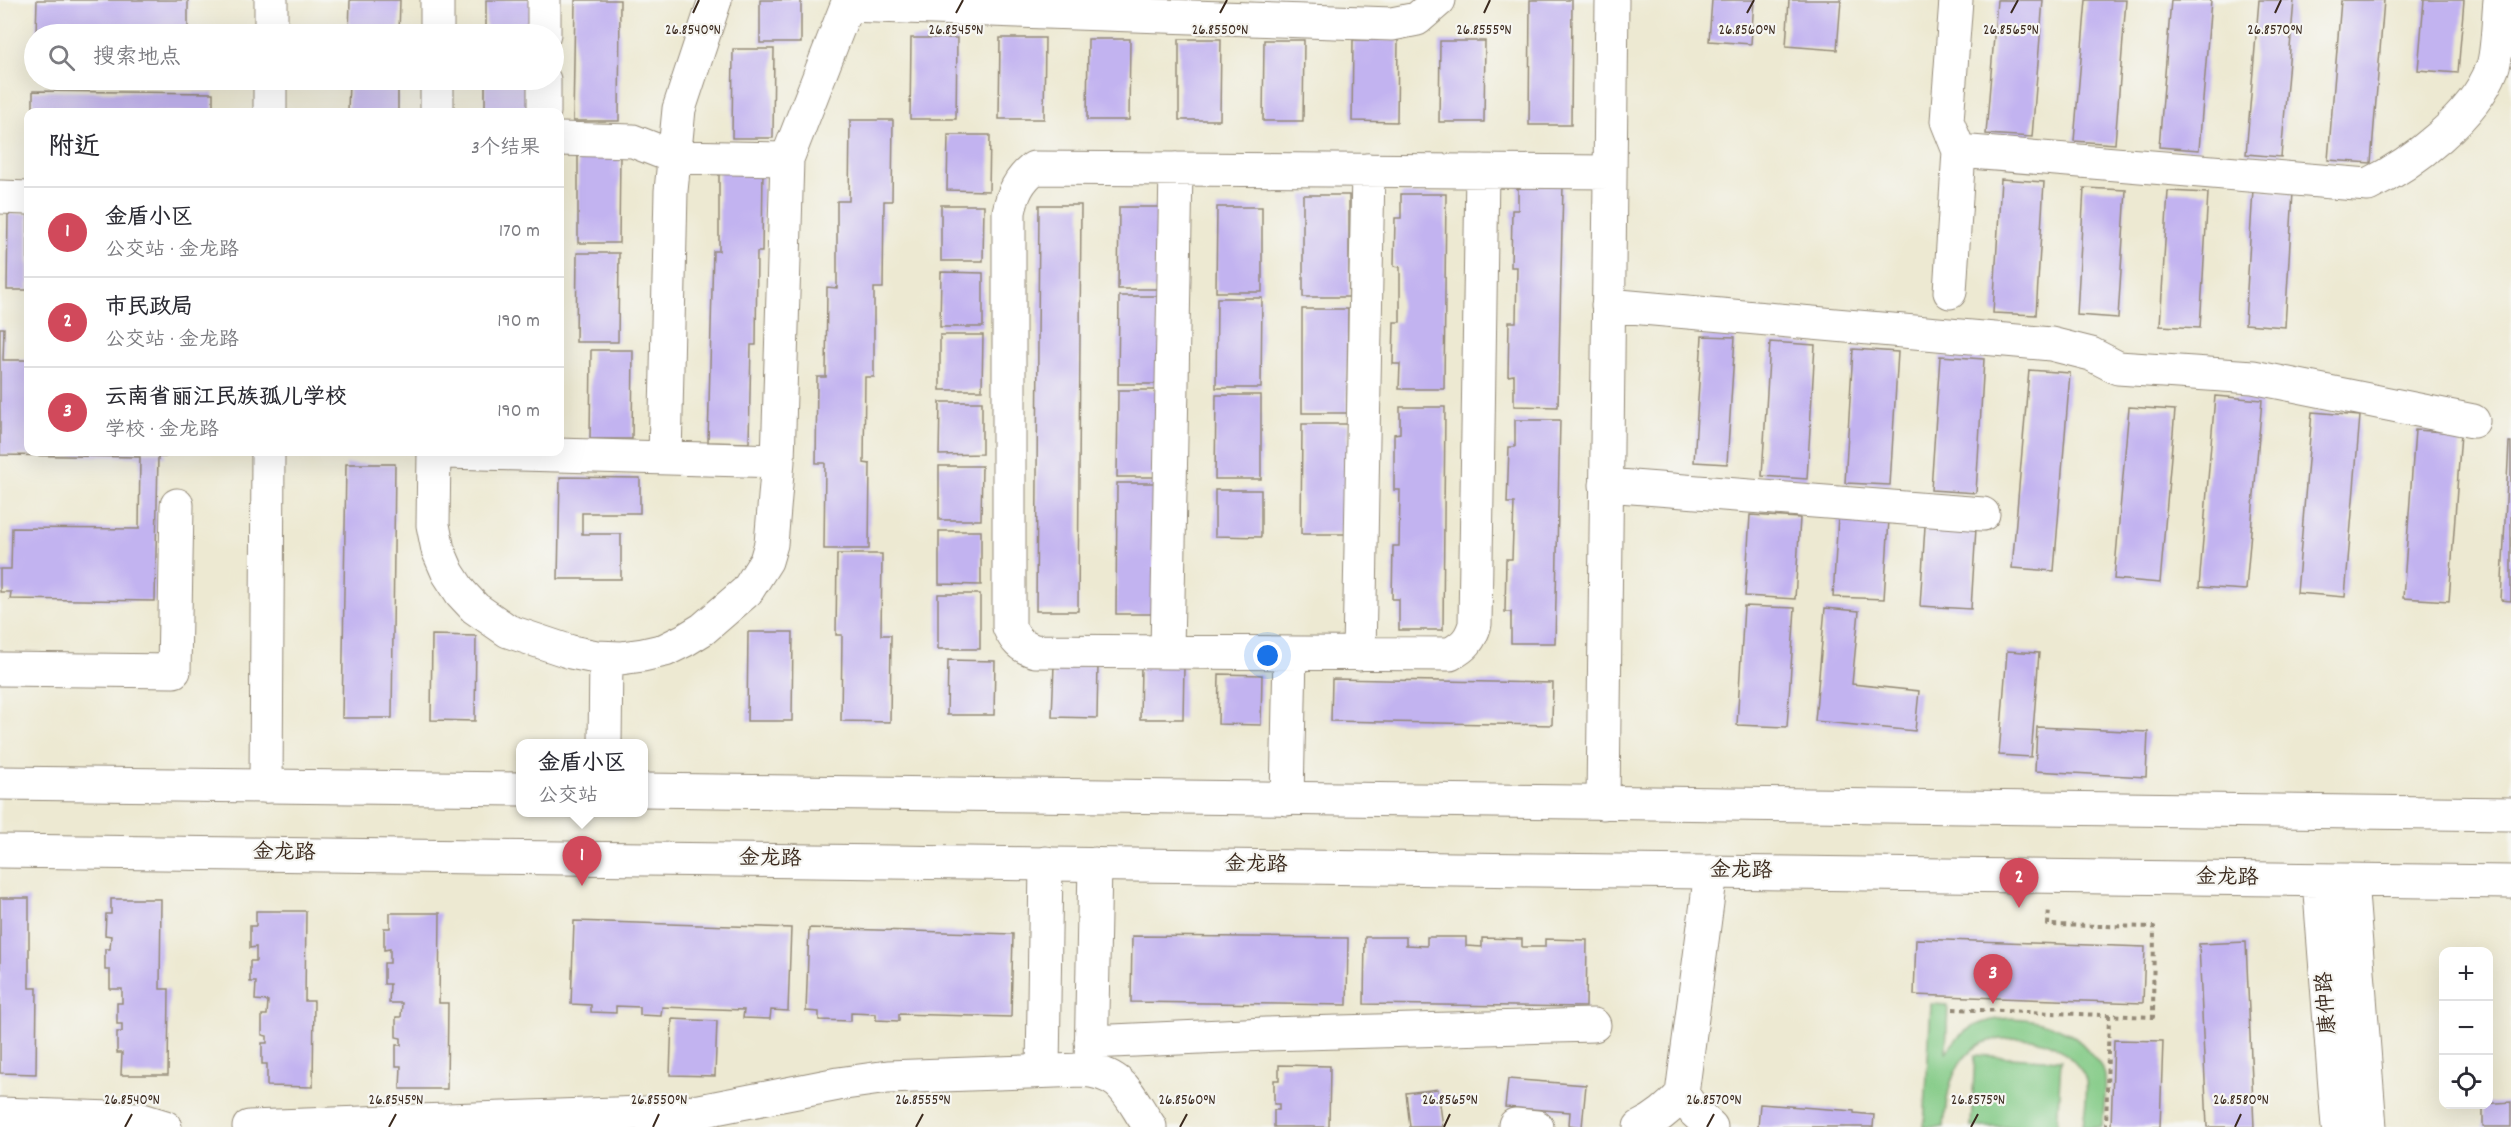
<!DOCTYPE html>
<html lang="zh">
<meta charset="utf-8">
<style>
:root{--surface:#fff;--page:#f7f7f7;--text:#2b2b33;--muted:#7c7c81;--line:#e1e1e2;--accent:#d1495b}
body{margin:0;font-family:Dekko,"LXGW WenKai TC",sans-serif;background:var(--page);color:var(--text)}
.controls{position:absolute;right:18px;bottom:18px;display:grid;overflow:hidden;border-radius:12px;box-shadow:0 6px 24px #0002}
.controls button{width:54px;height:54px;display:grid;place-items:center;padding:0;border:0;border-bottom:2px solid var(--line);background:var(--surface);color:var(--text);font:30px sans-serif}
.you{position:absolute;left:1268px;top:656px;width:21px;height:21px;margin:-15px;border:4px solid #fff;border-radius:50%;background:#1a73e8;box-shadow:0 0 0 9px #1a73e833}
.badge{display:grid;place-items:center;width:39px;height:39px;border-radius:50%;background:var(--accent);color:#fff;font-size:20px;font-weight:700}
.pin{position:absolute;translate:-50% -50px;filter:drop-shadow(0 2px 3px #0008)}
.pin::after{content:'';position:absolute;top:32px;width:21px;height:18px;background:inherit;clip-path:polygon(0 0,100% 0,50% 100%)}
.popup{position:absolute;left:516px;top:739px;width:132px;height:78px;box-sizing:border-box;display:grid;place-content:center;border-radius:12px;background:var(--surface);filter:drop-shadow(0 2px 4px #0005);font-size:20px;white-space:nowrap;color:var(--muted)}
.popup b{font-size:22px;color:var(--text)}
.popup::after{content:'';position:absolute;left:50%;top:100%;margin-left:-12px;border:12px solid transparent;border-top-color:var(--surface)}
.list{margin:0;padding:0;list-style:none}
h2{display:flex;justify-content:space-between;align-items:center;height:78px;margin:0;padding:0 24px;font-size:26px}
h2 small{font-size:20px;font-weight:400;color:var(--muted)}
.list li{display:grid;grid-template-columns:39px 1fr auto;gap:18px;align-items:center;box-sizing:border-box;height:90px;padding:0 24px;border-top:2px solid var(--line)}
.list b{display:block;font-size:22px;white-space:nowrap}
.list p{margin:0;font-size:20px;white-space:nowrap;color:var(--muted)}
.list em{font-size:20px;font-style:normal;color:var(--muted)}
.icon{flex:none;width:33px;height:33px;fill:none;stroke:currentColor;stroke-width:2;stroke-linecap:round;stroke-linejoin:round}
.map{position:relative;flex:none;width:2511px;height:1127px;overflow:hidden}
.search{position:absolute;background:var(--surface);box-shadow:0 6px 24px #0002;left:24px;top:24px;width:540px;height:66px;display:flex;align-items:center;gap:15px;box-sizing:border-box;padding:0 21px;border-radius:33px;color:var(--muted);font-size:22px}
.panel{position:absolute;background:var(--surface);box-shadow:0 6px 24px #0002;left:24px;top:108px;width:540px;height:348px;border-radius:12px}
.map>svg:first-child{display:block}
</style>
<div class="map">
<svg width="2511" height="1127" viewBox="0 0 2511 1127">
<rect width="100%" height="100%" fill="#f6f6f2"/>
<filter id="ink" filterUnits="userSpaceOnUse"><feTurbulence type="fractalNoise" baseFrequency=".0167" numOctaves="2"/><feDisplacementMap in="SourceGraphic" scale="12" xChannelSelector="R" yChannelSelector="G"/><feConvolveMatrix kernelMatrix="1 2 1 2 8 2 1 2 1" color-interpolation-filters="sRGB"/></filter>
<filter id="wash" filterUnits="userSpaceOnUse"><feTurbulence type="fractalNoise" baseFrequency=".008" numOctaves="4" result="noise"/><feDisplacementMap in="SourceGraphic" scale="24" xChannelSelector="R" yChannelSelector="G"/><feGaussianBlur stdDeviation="1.35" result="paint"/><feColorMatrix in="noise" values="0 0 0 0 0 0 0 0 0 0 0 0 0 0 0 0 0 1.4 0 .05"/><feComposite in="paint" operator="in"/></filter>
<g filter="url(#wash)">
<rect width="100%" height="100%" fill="#ede9d2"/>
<path fill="#84cb87" stroke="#607a52" stroke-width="1.5" d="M1931,1004l17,1 -2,47c7,-9 13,-17 23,-23 34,-21 93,-10 118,20 6,7 17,18 18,27 2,16 -2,35 -3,51h-19c1,-14 5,-32 3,-46 -3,-15 -30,-37 -43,-40 -17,-4 -50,-4 -64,4 -29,18 -33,52 -35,82h-20z
M1975,1055l86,5 -4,67h-86z"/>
<g id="blocks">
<path fill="#c2b3f0" d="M37,0h151v34h-152z
M350,0h50l-1,34h-50z
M486,0h45v34h-45z
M575,0h45l-1,121h-46z
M760,0h41v43h-41z
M1530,0h42l-1,125h-42z
M1712,0h42l-3,44 -42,-3z
M1789,0h52l-4,50 -51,-4z
M1997,0h46l-11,137 -46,-3z
M2086,0h40l-11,144 -41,-3z
M2171,0h40l-12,150 -40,-3z
M2259,0h35l-13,157 -35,-3z
M2341,0h43l-13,163 -43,-3z
M2424,0h40l-6,73 -40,-3z
M911,38h46l-1,81h-46z
M1000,38h45l-1,81h-45z
M1088,39h42l-1,81h-42z
M1179,39h42l-1,81h-41z
M1264,40h40l-1,81h-40z
M1353,40h45l-1,82 -45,-1z
M1440,41h45l-1,81h-45z
M733,49h41l-1,89h-41z
M349,80h49v32h-50z
M485,80h45v32h-45z
M33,91l180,2v19h-180z
M850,120h43l-1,81h-8l-1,87h-9v89h-9l-1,86 6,1 -1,85h-45l1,-86h-9l1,-86h9l1,-90 10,1v-87h12z
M948,135h42l-1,56 -42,-1z
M578,154h42l-1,89h-41z
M719,168h44l-1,84h-5l-1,93h-5l-2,98 -41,-1 5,-191h6z
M2001,179l43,3 -8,133 -43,-2z
M1518,183l45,1 -5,223 -44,-1v-31l-6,1 1,-54h7l1,-55h-6l1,-57h6z
M2084,188l42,2 -8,128 -41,-3z
M2253,189l40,3 -8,135 -40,-3z
M2168,191l40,2 -8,135 -40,-2z
M1401,194h45l-2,195h-45l1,-25h-7l1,-42h6v-55l-6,-1 1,-48h6z
M1303,195h46v102h-46z
M941,205h43l-1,56h-42z
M1039,205h42l-3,406h-42z
M1119,207h43v82h-44z
M1217,207h45v85h-46z
M8,214h20v76h-21z
M577,253h42l-1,89h-42z
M941,272l42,1v54h-43z
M1119,296h43l-1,88h-43z
M1217,298h45l-1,90h-45z
M1302,309h46l-1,104h-45z
M0,328h4l-1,32h25v92h137v5h-7l-3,144 -145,-2 1,-7h-11v-23h11l1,-41 127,1 1,-72 -140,-2z
M940,335h43l-1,55h-42z
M1702,336l33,1 -8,127 -33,-2z
M1770,342l45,3 -8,134 -45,-3z
M1853,349l45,3 -8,133 -45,-2z
M591,350h42l-1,89h-42z
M1940,356l44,3 -8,134 -45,-3z
M2029,370l41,3 -16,198 -42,-3z
M1118,390h43v87h-44z
M1216,395h45v84h-46z
M2215,396l47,4 -16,190 -47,-3z
M940,402h42v52l-43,1z
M1400,407h45l-2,223h-44v-31h-7l1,-53h6l1,-56h-6v-56l6,-1z
M2129,407l46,3 -15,173 -46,-4z
M2312,412l48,4 -15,181 -48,-4z
M1515,420h45l-5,223h-44v-31h-6l1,-53h6l2,-56h-7l2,-56h6z
M1302,424h46l-1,110h-46z
M2415,430l46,3 -12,168 -46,-3z
M2509,442h2v159l-10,-1z
M346,464h49l-3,254h-50z
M939,466h43l-1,54h-42z
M560,477l80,1v35h-58v21h39v45h-63z
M1117,483h44l-1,131h-44z
M1215,490h46v47l-46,-1z
M1750,515l50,3 -5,81 -50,-3z
M1838,516l51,3 -5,80 -51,-2z
M1925,526l51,2 -5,81 -51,-3z
M939,531h42v54l-42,-1z
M837,554h45l-1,81h10l-1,87 -49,-1 1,-86h-6z
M938,594h42v55h-42z
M1744,606l51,2 -8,119 -50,-2z
M1825,608l34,3 -7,73 67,7 -4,40 -100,-10z
M748,632h45l-1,89h-45z
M432,635l44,1 -1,85 -44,-1z
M2007,651l32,2 -8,104 -32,-2z
M948,660l47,1 -1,54h-47z
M1054,665h44l-1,53 -45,-1z
M1141,665l43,1 -1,53h-43z
M1219,674l43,1 -1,50 -43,-1z
M1332,679l221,4 -1,42 -221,-4z
M2037,727l111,5 -2,45 -111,-6z
M0,898h29v90h8l-1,86 -36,-1z
M111,899h50l-1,90h9l-1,86h-47l1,-22h-5v-21h5v-8h-5v-21h5v-14h-12v-19h-5v-21h5l1,-13 -6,-1 1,-21h5z
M256,911h50l-1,90h9l-1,86 -46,-1v-22h-5v-21h5v-7l-5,-1v-20h5l1,-14 -13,-1 1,-18h-6v-21h6v-14l-6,1v-22h6z
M390,913h50l-1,90h9l-1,86h-47l1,-23h-5v-21h5v-7l-5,-1v-20h5l1,-14h-13l1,-19h-6v-21h6v-14l-6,1v-22h6z
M574,921l217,7 -3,83 -17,-1 -1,9 -27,-1 1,-8 -82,-3 -1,9 -21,-1v-8l-24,-1v7l-25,-1v-7l-20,-1z
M809,928l204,6 -2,83 -112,-3v7l-23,-1v-6l-25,-1v8l-32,-1v-8l-13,-1z
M1132,936l216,2 -1,67 -216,-3z
M1365,937h41v8l21,1v-9h39v9l16,1v-9l40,1v8h23v-8l42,1 -1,67 -222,-3z
M1916,939l229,8 -2,56 -229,-8z
M2246,942l8,185h-47l-8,-183z
M672,1019l45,2 -2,55 -45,-1z
M2114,1040l49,1 -3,86h-49z
M1279,1065l51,1 -1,61h-55v-17h5v-6h-5v-24h5z
M1508,1079l78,6 -4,42 -13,-2 1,-13 -65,-5z
M1438,1089l5,38h-33l-4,-34z
M2511,1102v25h-28v-23z
M1760,1104l94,7v2l20,2 -1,12h-115z"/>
</g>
</g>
<g filter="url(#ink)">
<use href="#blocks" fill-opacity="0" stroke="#948a78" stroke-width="1.5"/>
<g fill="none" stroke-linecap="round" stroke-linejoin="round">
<defs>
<path id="minor" d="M848,5l544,19 25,-5 22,-19
M271,34v-34
M437,34v-34
M544,34v-34
M270,112v-32
M437,112v-32
M544,112v-32
M560,139l73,2 41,16 113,2
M1959,151l409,34c44,-21 106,-69 124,-116 6,-15 6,-51 8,-69
M1482,171l-7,453c-4,15 -11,23 -25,30l-415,-3c-14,-4 -20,-11 -26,-24v-415c4,-19 10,-32 25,-44l576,4
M0,197l28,1
M1950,292l9,-141 -12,-30 9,-121
M1608,305l443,39 40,10 27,14 135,9 220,44
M434,452l-1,73 5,25 10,23 13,20 14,15 33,23 63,21 25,5 25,1 22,-3 22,-5 20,-10 18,-11 44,-38 19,-30 5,-17 7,-83 9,-302 62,-159
M447,452l331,9
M665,458l6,-267 8,-82 36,-109
M1606,485l377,29
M1167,652l9,-483
M1359,654l9,-484
M0,669l174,2 3,-166
M605,744l1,-86
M266,786l2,-334
M1287,799l3,-146
M1603,803l9,-803
M1091,1042l175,-8 328,-9
M1091,1063l4,-199
M1043,1071l3,-208
M1682,1094l13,18 16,15
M0,1114l139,5 26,8
M1515,1125l22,2
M249,1127l451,-16 138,-27 50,-7 194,-7c42,3 46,25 68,57
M1640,1127c17,-8 30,-19 42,-33l29,-222"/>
<path id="major" d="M0,783l520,6
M644,790l1867,24
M0,851l2511,31
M2319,880l19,247
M2351,880l19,247"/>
</defs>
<use href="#minor" stroke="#948a78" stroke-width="35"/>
<use href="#major" stroke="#948a78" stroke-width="35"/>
<path stroke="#948a78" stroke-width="4" stroke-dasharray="4.5 4.5" stroke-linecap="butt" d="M1953,1009l200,8 1,-90 -106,-2 1,-18
M2106,1127l3,-112"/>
<use href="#minor" stroke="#fff" stroke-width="33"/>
<use href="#major" stroke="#fff" stroke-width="33"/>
</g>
</g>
<path fill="none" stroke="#3b2a1e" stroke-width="2" d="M693,13l6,-13M956,13l7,-13M1220,13l7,-13M1484,13l6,-13M1747,13l7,-13M2011,13l7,-13M2275,13l6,-13M125,1127l7,-13M389,1127l7,-13M653,1127l6,-13M916,1127l7,-13M1180,1127l7,-13M1444,1127l6,-13M1707,1127l7,-13M1971,1127l7,-13M2235,1127l6,-13"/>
<g text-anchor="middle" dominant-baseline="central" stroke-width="4.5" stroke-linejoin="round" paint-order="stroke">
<g font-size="21" fill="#3b2a1e" stroke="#f6f6f2">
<text transform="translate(284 854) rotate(1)">金龙路</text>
<text transform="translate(770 860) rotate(1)">金龙路</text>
<text transform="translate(1256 866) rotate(1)">金龙路</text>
<text transform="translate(1741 872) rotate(1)">金龙路</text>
<text transform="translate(2227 879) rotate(1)">金龙路</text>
<text transform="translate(2328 1003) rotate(-94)">康仲路</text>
</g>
</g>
<g font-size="15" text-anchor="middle" fill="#3b2a1e" stroke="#f6f6f2" stroke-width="4.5" stroke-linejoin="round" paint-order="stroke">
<text x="693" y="34">26.8540°N</text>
<text x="956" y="34">26.8545°N</text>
<text x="1220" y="34">26.8550°N</text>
<text x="1484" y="34">26.8555°N</text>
<text x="1747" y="34">26.8560°N</text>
<text x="2011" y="34">26.8565°N</text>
<text x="2275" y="34">26.8570°N</text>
<text x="132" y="1104">26.8540°N</text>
<text x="396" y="1104">26.8545°N</text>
<text x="659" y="1104">26.8550°N</text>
<text x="923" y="1104">26.8555°N</text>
<text x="1187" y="1104">26.8560°N</text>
<text x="1450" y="1104">26.8565°N</text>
<text x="1714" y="1104">26.8570°N</text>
<text x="1978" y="1104">26.8575°N</text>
<text x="2241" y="1104">26.8580°N</text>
</g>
</svg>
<div class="controls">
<button>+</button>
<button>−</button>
<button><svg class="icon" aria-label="locate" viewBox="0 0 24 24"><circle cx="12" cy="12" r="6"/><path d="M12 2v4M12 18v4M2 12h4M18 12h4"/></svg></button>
</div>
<div class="you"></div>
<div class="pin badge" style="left:582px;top:886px">1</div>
<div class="popup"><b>金盾小区</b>公交站</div>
<div class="pin badge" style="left:2019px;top:908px">2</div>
<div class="pin badge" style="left:1993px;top:1004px">3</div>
<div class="search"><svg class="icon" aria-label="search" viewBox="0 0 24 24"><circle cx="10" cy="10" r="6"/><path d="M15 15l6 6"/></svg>搜索地点</div>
<section class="panel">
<h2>附近<small>3个结果</small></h2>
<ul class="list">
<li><span class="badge">1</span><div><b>金盾小区</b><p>公交站 · 金龙路</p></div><em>170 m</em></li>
<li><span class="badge">2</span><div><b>市民政局</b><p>公交站 · 金龙路</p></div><em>190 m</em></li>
<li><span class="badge">3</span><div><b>云南省丽江民族孤儿学校</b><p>学校 · 金龙路</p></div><em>190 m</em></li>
</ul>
</section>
</div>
